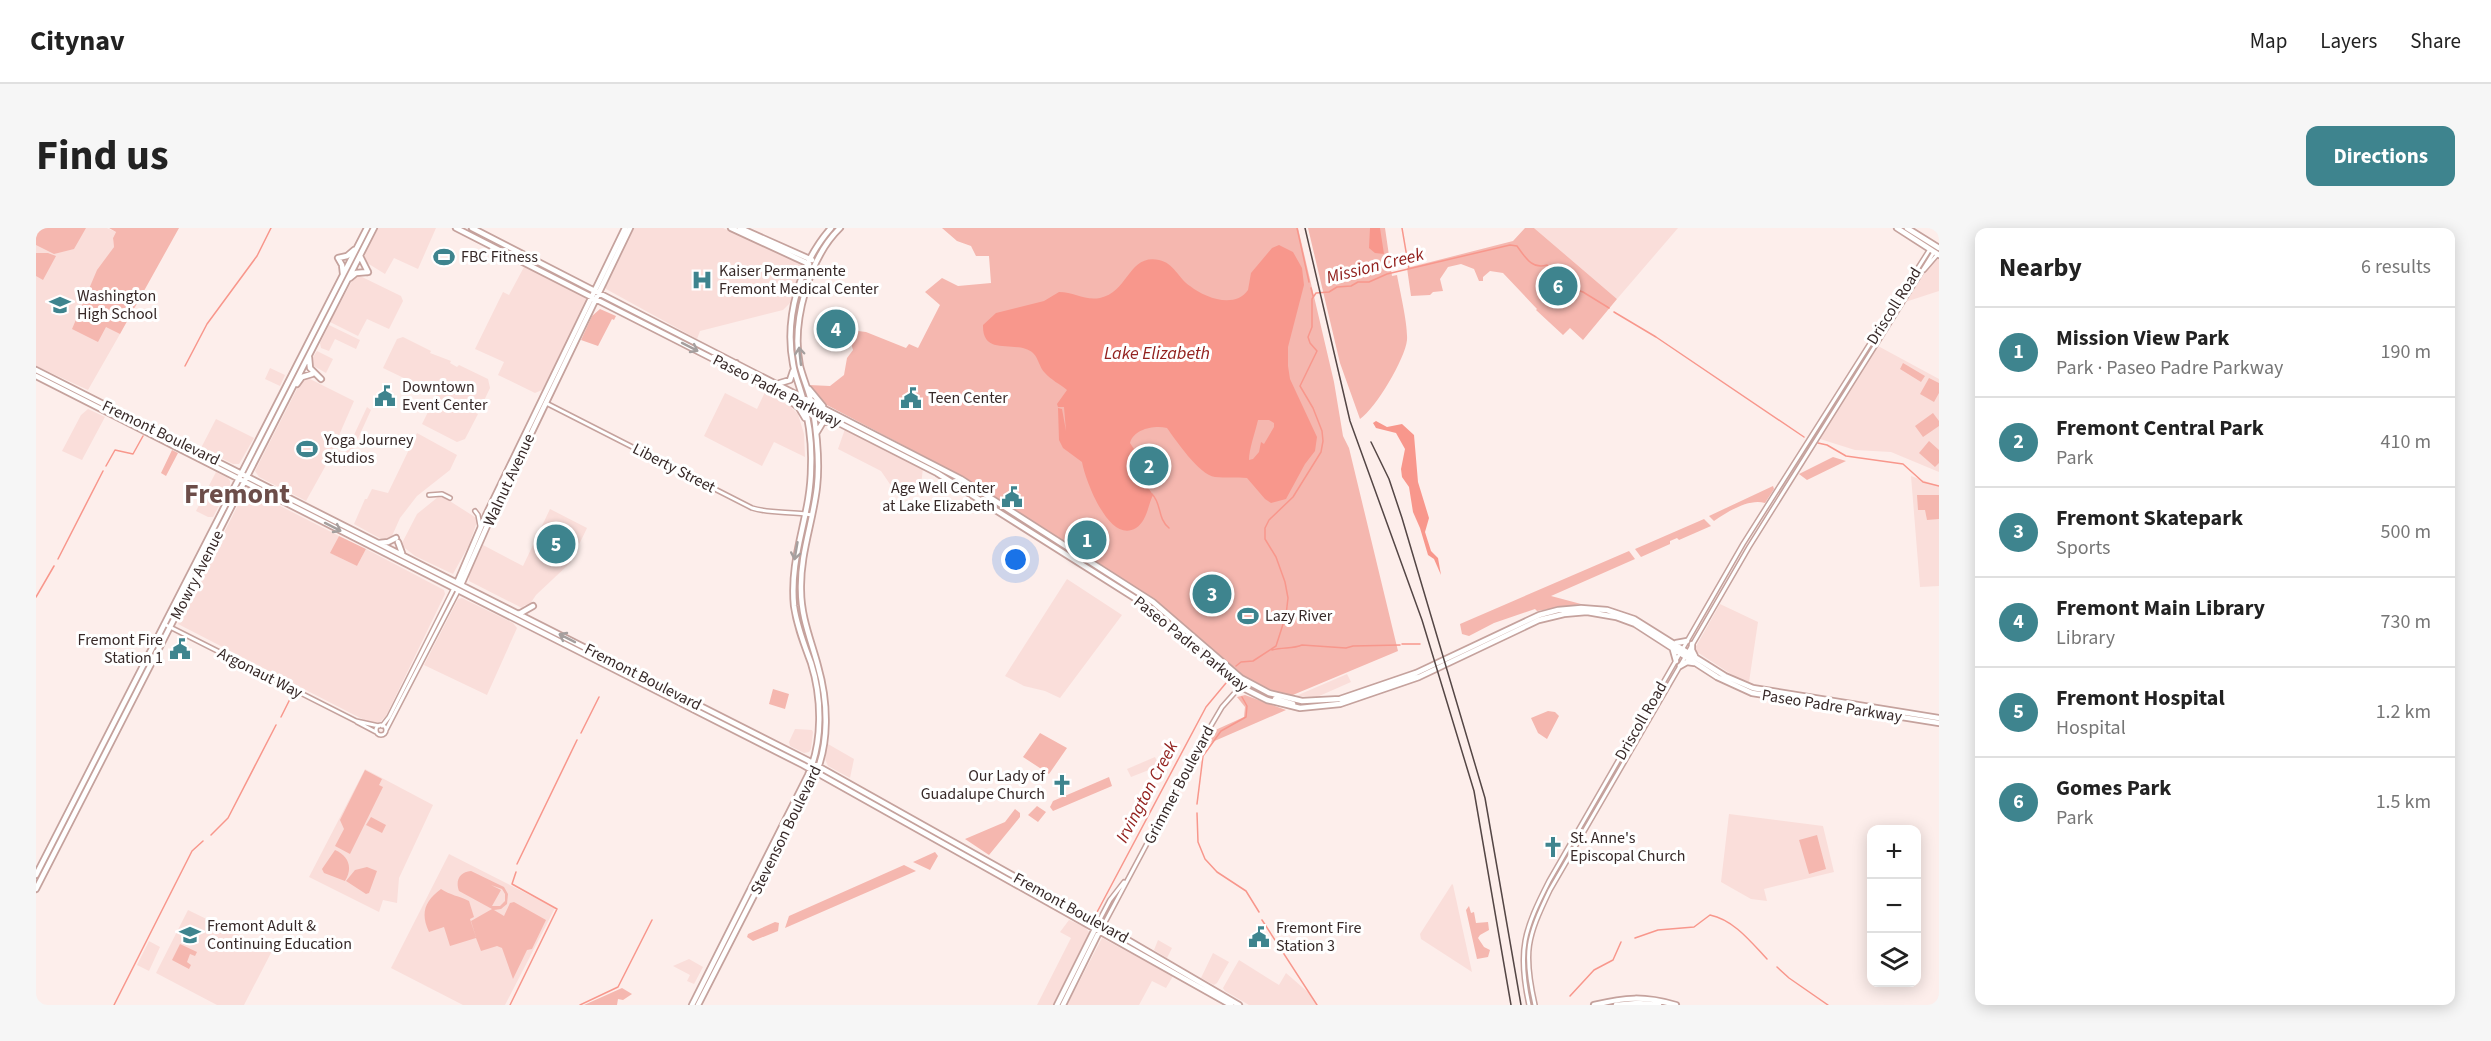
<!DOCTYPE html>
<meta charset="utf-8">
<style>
:root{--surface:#fff;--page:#f6f6f6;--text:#222;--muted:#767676;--line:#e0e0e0;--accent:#3e848e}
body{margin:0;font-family:"Source Sans 3",sans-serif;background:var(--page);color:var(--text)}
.controls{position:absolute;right:18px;bottom:18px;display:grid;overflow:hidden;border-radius:12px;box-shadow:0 3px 15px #0003}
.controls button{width:54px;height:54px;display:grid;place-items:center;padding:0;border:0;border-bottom:2px solid var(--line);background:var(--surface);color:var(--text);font:30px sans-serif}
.you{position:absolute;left:980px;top:332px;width:21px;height:21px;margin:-15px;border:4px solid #fff;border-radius:50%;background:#1a73e8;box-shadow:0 0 0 9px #1a73e833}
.badge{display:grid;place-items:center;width:39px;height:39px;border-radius:50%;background:var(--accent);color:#fff;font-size:20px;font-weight:700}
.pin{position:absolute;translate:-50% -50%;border:3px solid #fff;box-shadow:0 2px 6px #0006}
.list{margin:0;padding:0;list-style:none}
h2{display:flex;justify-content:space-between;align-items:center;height:78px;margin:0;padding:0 24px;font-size:26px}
h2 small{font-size:20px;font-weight:400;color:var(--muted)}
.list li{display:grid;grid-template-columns:39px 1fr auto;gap:18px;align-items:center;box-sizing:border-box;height:90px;padding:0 24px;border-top:2px solid var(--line)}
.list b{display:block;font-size:22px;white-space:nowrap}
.list p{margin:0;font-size:20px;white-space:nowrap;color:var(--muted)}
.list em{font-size:20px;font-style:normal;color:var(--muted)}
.icon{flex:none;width:33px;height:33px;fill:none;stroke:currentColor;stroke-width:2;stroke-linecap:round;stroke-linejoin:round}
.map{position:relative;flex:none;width:1903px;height:777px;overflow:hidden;border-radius:12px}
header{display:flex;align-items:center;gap:36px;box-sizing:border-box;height:84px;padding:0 30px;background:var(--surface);border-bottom:2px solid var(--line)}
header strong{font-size:28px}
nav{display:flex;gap:33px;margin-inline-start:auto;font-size:21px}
.intro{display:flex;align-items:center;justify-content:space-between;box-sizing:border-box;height:144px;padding:0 36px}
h1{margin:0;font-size:42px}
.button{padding:15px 27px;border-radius:12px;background:var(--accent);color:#fff;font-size:21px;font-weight:700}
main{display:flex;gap:36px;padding:0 36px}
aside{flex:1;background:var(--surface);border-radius:12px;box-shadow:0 3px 15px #0003}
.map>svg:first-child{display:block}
</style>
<header>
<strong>Citynav</strong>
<nav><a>Map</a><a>Layers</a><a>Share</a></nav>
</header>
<div class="intro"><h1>Find us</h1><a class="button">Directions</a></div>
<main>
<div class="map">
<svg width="1903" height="777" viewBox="0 0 1903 777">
<rect width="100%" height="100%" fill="#fdeeeb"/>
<path fill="#fadeda" d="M0,0h71l9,4 -3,6 1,9 -18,27 -15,38 39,22 -32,56 -52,-24z
M342,0h58l-18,41 -24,-11 -9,16 -21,-13 1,-8z
M598,0h89l78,36 -11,39 -7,7 -83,21 -3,8 -91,-50v-5z
M1498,0h144l-61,71z
M1898,24l5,3v36l-37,12z
M488,39l62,29 2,4 -46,90 -7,3 -37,-18 6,-13 -29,-13 28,-57 6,3z
M322,47l43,21 2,5 -14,28 -22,-10 -9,17 -28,-14 23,-43z
M293,97l31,15 -4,9 -21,-10 -6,12 -8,-3 -1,-5z
M367,109l28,14 -1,2 21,8 -1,2 7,4 2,-2 29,14 2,9 -9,19 -2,-1 -3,7 2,1 -13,25 -8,3 -35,-18 15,-30 -54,-26 14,-29z
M1842,118l61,33v93l-48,-20 -36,-2 -35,-11 4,-7 -1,-5z
M281,123l16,8 -7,14 -14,-8 -1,-5z
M234,140l15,7 -5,11 -15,-7z
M272,150l46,23 -28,64 -20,36 -47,-24 -4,-6 45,-88z
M729,164l25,14 8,8 6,20 1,23 -31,-15 -12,24 -58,-30 21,-43 32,16z
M331,179l4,3 -26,57 -5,-2z
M52,181l17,8 -23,43 -20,-9 19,-36z
M180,191l38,19 -15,26h-6l-32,-16z
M809,201l78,39 -3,26 -24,-1 -15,-22 -43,-22z
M381,205l40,22 -7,15 -33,26 -17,22 -8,18 -9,4 -29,-16 11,-25h2l5,-10 16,4z
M180,244l12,6 2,3v4l-17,32h-5l-12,-6z
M1875,248l28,10v100l-19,1z
M213,262l90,46 -8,17 26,13 9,-17 78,41 1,4 -59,122 -6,6 -10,1 -192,-99 66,-131z
M402,269l7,1 33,21 -9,26 -16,29 -38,-18 -14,-11 16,-31z
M514,281l37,19 -17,35 -34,32 -8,12 -3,-2 -3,3 -53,-27v-5l14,-31 40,21z
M1031,351l55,36 -62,83 -15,-7 -21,-5 -19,-10z
M426,370l51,25 4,5 -30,67 -63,-30 34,-66z
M1684,376l38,18 -9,60 -12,-4 -43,-28z
M1311,446l4,8 -34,15 -21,-1z
M759,501l17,1 1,2 -2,17 -2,3 -5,1 -14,-7 -1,-4z
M792,516l26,15 -4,19 -22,-12 -3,-7z
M1119,529l4,9 -28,11 -4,-8z
M329,541l68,36 -34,73 -2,25 -14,-3 -4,12 -70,-35z
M1693,586l94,12 11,46 -70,17 3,12 -16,-2 -30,-17z
M413,626l106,54 -50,97h-42l-72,-37z
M1416,656l1,1 19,87 -51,-33 -1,-5z
M152,682l84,41 -28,54h-27l-61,-32z
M1033,692l16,7 4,5 -1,4 -35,69h-16l34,-67 -11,-6z
M1066,710l71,38 -7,12 -14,-7 -13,24h-72z
M1122,712l14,8 -5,10 -13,-8z
M113,713l11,6 -11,24 -12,-6z
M1177,725l16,9 -12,21 -3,2 -13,-7z
M653,731l14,8 -9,17 -7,-3 3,-6 -17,-9z
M1203,732l40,25 7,-12 23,20 7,12h-67l-24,-14 -2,-3z"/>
<path fill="#f5b7af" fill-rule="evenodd" d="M2,0h48l-12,21 -20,5 -18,-9v-13z
M73,0h70l-59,106 -14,-7 -8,15 -26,-13 25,-59 17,-23 -1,-9 3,-6z
M906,0h356l36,154 9,54 6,12 49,203 -110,46 -38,-16 -88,-75 -208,-134 -131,-69 -14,-18 21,1 14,-11 3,-17 6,-8 -4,-13 9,-6 8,1 40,16 3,-4 9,4 22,-43 -15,-13 17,-14 16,8 33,-3 -2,-27h-13l-5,-10 -14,-5z
M1272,0h77l7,48 5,-1c3,17 11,49 10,65 -2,19 -31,68 -47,79l-20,-56z
M1489,0h9l83,71 -34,41 -13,-12 -7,7 -27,-25 1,-1 -34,-36 -13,-2 -7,6v4h-4l-5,-12 -13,-5 -13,3 -8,12 3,12 -10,1 -3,3 -19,1 -4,-28 106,-27z
M0,25h12l8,3 -13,24 -7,-4z
M564,81l16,7 -2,4 -2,-1 -14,27 -17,-6 11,-24z
M1867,135l22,13 -4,6 -21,-13z
M1893,150l10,5v10l-5,9 -14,-8z
M1897,185l6,8v5l-16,11 -8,-11z
M1893,213l10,9v13l-4,4 -16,-14z
M136,222l6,3 -12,23 -5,-3z
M1797,229l13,4 -39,19 -8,-6z
M1737,258l1,3 -9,14c-16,-5 -38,9 -51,18l-5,-5z
M1881,267h22v24l-12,1 -2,-10h-7z
M1668,291l7,7 -32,14 -2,-2 -7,3v3l-29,13 -6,-8z
M303,308l27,13 -9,17 -27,-13z
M1593,323l6,8 -84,37 30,8 -44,7 -2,-2 -41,14 -25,13 -7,-2 -2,-10z
M737,461l16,5 -4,15 -16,-5z
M1209,467l41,15 -83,36 8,-14 33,-15 1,-10 -8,-10z
M1512,483l7,1 4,4 -12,23 -9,-6 -7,-15z
M1004,505l27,15 -18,26 -26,-17z
M329,542l17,9 -3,6 4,2 -33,67 -15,-8 9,-17 -4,-9z
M1073,549l3,9 -59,25 -3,-4 3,-6z
M1001,578l9,6 -8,10 -10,-7z
M979,581l5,4v4l-31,38 -24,-16 40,-17z
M335,589l15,8 -4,8 -16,-8z
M1781,607l9,34 -17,5 -10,-34z
M299,622c14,6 18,18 10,31l-21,-8 -2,-4z
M899,624l3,4 -8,14 -17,-8z
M868,637l12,6 -131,57 4,-12z
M331,639l10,4 -8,22 -3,1 -20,-13 9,-11z
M435,643l33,16 4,7 -1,10 -6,5 -7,1 10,6 6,-13 4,-1 32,18 -14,29 -5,1 -14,29 -11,-31 -5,-2 -16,5 -5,-13 -26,8 -6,-19 -15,5c-9,-19 -4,-31 12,-43 9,6 18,7 28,12l5,16 -4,2 6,18 -5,-16 21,-12 -33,-18c-4,-11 1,-19 12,-20zM455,657l11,4 3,5v7l-5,5h-8l9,-16z
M1433,678l2,7 3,-1 2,11 12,-1 1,8 -9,5 -2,3 6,9 6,3 -2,7 -11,2 -11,-49z
M739,694l4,1 -1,8 -25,10 -6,-4 1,-3z
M144,716l17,8 -2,4 -5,-2 -3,8 4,3 -2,4 -17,-9z
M586,760l10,6 -9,6 -5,-1 -1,6h-33z"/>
<path fill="#f8978c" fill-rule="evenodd" d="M1334,0h10l4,26 -9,-1 -6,-5z
M1243,17l14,7 9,16 2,17 -16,62v19l2,13 27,58 -2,14 -10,13 -19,35 -15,4 -6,-4 -18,-21c-11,-1 -22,0 -32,-1 -16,-2 -40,-38 -48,-49 -13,-3 -33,1 -37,15l10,15 1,19 12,18c-5,10 -6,26 -17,33 -27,17 -51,-49 -54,-66l-19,-14 -4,-8 -1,-32 4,1 4,22 -2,-24h-6l-1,-3 10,-14c-7,-6 -16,-10 -22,-17 -6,-6 -6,-14 -12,-20 -16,-14 -51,5 -50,-28l13,-12 48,-12 15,-9c15,0 26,9 41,6 29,-6 28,-44 59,-38 15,3 19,18 31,26 15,12 45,23 58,4l3,-17 21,-25zM1222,192h11l5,3v4l-10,17 -3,-2 -2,10 -6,7 -4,1c0,-11 6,-27 9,-40z
M1340,193l11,6 15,-3 12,11 4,47 11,36 -4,14 6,19 7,7 3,17 -7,-16 -6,-4 -8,-27 -7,-16 -4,-25 -7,-10 -1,-8 4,-20 -9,-16 -20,-5 -3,-5z"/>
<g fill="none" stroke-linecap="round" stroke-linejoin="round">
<path stroke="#f8978c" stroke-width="1.5" d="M1261,0l12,54
M1366,0l7,41
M1275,60l2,8
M1578,84l42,25 148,100
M149,138l22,-42 50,-68 14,-28
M1782,215l9,2 19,11 57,8 20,18 16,4
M70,238l9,-16 18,4 10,-18
M1116,266c10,10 5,24 17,34
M22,331l45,-88
M0,369l18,-31
M1366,416h18
M1236,422c11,-3 21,-1 30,-5l44,3 7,-2 47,-1
M1200,438l5,-4 12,-1 23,-15 10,-31 2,-17 -3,-16 -9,-25 -11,-18v-11l4,-8 24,-23 28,-45 2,-11 -1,-10 -9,-23 -13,-22 17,-35 -7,-8 -2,-6 4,-10v-28l4,-6 13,-1 8,-5 14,-1 7,-4h11l18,-8 123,-29 7,1c8,11 15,24 30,19l3,4 9,2 6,15 18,6 26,16
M245,489l11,-22
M545,505l18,-36
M1161,576l6,-48 18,-25 25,-14 1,-11 -5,-9
M1161,585l1,29 7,17 12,13 29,19 13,21
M175,607l17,-17 48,-93
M481,636l60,-124
M1059,688l111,-209 20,-24
M1226,692l55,85
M1599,710l23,-8 36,-3 16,-12c24,5 41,27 57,44
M1741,739l12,11 39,27
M1534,768l24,-26 19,-10 8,-18
M78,777l78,-154 11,-10
M474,777l47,-96 -45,-25 4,-12
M544,777l38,-18 34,-67"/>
<defs>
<path id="minor" d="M1888,42l13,-15
M510,175l206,105c18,6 40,3 60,7
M393,267l13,-1 8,4
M439,283l3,4 2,11
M128,396l192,97 23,5
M321,494l19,10
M340 502a5 5 0 1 1 10 0a5 5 0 1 1-10 0Z
M346,498l7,-9 65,-129
M350,502l72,-139
M1062,695l12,-23 14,-18
M1067,698l96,-180 23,-39 16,-18 3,-11
M1493,777c-12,-55 -5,-75 20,-124l194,-337 187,-295
M1499,777c-12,-53 -8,-67 15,-115l199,-343 185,-295"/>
<path id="major" d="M420,0l481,245 212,134 90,79 28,14 33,8 40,-4 79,-27 120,-57 25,-6 23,-2 29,5 19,7 82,53 35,16 187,30
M436,0l489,251 192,123 88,76 28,15 33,8 38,-2 76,-26 123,-58 19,-5 23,-2 26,2 27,9 91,57 28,12 186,30
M695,0l78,36
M704,0l72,32
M1861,0l42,27
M1871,0l32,20
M324,28l8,16
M307,46l-1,-9 -4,-7 9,-2 7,-6
M314,50l6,-5 12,-1
M678,128l17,8 5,-1
M273,129l1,11 11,11
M0,142l771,390 319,179 113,66
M0,148l767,389 428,240
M744,155l10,-3 3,-9
M261,156l5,-7 10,-3
M773,161l14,17
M753,172l10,8 6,10
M775,173c-3,-12 -8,-23 -11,-35 -9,-43 9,-108 40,-138
M781,204l6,-10h12
M362,314l4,11
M343,315l9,-1 8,-4
M421,355l29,-68 139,-287
M425,357l30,-68 139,-289
M483,386l14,-8
M1640,415l11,-2
M1656,416v6l3,6
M1637,422l3,11
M1644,438l7,-4 7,1
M1239,471l18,5
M0,647l331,-647
M0,661l338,-661
M656,777l116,-230c15,-33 14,-77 3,-112 -7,-19 -14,-36 -17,-57 -5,-51 17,-90 17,-139 1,-23 -2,-46 -8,-68 -3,-12 -8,-23 -10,-35 -9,-46 7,-101 38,-136
M662,777l116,-227c16,-34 14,-77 4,-112 -7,-26 -17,-49 -17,-76 -1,-36 12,-68 16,-103 3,-26 0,-52 -4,-78
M1021,777l40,-80
M1027,777l38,-77
M1558,777c32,-8 50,-9 82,0
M1580,777l22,-2 21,2"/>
</defs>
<use href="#minor" stroke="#c5a29d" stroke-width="6"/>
<use href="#major" stroke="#c5a29d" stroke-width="8"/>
<use href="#minor" stroke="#fff" stroke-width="3"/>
<use href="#major" stroke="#fff" stroke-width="4.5"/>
<path stroke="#544645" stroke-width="1.5" d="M1269,0l45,193 72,199 52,171 37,214
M1335,214l18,37 13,39 83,280 36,207"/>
</g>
<defs><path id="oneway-shaft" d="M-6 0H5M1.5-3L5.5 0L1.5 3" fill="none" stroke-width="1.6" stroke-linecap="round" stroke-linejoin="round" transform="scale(1.5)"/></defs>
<g stroke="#a59f9e">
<use href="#oneway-shaft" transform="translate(654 119) rotate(27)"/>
<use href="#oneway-shaft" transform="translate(764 128) rotate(-96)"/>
<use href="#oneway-shaft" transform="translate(297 299) rotate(27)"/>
<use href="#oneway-shaft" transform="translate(760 323) rotate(100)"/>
<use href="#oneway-shaft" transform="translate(531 410) rotate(-153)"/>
</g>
<defs>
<symbol id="stadium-bare" viewBox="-9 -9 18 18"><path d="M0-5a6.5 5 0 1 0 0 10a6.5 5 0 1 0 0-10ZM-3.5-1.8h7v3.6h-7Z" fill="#3e848e" stroke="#fff" stroke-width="2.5" paint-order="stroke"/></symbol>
<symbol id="hospital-bare" viewBox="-9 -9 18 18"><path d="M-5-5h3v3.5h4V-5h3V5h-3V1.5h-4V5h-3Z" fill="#3e848e" stroke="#fff" stroke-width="2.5" paint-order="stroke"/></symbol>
<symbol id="school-bare" viewBox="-9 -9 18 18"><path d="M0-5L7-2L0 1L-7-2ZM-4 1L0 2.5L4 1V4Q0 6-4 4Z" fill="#3e848e" stroke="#fff" stroke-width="2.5" paint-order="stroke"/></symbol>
<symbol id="civic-bare" viewBox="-9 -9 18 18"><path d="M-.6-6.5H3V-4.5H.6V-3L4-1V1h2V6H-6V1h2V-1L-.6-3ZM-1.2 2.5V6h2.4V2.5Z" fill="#3e848e" stroke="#fff" stroke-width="2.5" paint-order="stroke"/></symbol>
<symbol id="church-bare" viewBox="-9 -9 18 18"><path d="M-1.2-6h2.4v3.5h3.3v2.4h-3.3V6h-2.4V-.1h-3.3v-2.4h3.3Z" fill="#3e848e" stroke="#fff" stroke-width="2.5" paint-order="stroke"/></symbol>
<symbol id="university-bare" viewBox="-9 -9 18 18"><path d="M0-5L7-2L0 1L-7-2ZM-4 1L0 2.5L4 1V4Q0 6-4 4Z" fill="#3e848e" stroke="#fff" stroke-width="2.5" paint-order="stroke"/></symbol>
</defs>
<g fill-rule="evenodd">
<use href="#stadium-bare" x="393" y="14" width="30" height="30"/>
<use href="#hospital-bare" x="651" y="37" width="30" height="30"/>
<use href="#school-bare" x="9" y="62" width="30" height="30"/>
<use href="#civic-bare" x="334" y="153" width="30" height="30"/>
<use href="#civic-bare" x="860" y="155" width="30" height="30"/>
<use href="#stadium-bare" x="256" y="206" width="30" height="30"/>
<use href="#civic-bare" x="961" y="254" width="30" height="30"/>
<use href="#stadium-bare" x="1197" y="373" width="30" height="30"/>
<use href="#civic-bare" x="129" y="406" width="30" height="30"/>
<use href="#church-bare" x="1011" y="542" width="30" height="30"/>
<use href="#church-bare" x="1502" y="604" width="30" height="30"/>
<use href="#university-bare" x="139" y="692" width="30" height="30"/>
<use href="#civic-bare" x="1208" y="694" width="30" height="30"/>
</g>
<g text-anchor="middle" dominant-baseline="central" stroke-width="6" stroke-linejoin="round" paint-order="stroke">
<g font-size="16" fill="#372928" stroke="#fff" text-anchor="start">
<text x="425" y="29">FBC Fitness</text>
<text x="683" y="43">Kaiser Permanente<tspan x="683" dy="18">Fremont Medical Center</tspan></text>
<text x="41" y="68">Washington<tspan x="41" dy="18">High School</tspan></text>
<text x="366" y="159">Downtown<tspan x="366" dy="18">Event Center</tspan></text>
<text x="892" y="170">Teen Center</text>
<text x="288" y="212">Yoga Journey<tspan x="288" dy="18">Studios</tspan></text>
<text x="959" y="260" text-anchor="end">Age Well Center<tspan x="959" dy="18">at Lake Elizabeth</tspan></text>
<text x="1229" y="388">Lazy River</text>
<text x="127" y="412" text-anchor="end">Fremont Fire<tspan x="127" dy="18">Station 1</tspan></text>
<text x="1009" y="548" text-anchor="end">Our Lady of<tspan x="1009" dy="18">Guadalupe Church</tspan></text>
<text x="1534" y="610">St. Anne's<tspan x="1534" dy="18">Episcopal Church</tspan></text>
<text x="171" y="698">Fremont Adult &amp;<tspan x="171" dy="18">Continuing Education</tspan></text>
<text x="1240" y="700">Fremont Fire<tspan x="1240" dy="18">Station 3</tspan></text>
</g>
<g font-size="16" fill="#372928" stroke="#fff">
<text transform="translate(1858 78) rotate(-58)">Driscoll Road</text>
<text transform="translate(741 163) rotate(27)">Paseo Padre Parkway</text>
<text transform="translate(125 205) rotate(26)">Fremont Boulevard</text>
<text transform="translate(638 240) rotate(27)">Liberty Street</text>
<text transform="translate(473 252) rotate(-65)">Walnut Avenue</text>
<text transform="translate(161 347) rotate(-63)">Mowry Avenue</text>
<text transform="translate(1155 416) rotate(39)">Paseo Padre Parkway</text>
<text transform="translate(224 445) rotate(27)">Argonaut Way</text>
<text transform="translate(607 449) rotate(27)">Fremont Boulevard</text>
<text transform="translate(1796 478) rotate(9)">Paseo Padre Parkway</text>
<text transform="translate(1605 493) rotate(-60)">Driscoll Road</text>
<text transform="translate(1143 557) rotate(-62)">Grimmer Boulevard</text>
<text transform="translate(750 602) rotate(-64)">Stevenson Boulevard</text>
<text transform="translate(1035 680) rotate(29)">Fremont Boulevard</text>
</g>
<g font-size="18" font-style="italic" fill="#93221f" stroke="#fff">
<text transform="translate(1339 38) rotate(-14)">Mission Creek</text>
<text x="1121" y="125">Lake Elizabeth</text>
<text transform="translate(1111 564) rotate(-62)">Irvington Creek</text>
</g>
<g font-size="28" font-weight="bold" fill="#6c4d49" stroke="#fff">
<text x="201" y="266">Fremont</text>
</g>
</g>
</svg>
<div class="controls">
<button>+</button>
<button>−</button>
<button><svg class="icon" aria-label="layers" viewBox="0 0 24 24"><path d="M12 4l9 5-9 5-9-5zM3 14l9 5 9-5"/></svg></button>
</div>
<div class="you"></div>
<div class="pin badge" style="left:1051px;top:312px">1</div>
<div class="pin badge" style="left:1113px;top:238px">2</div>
<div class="pin badge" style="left:1176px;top:366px">3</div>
<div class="pin badge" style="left:800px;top:101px">4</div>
<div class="pin badge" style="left:520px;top:316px">5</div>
<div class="pin badge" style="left:1522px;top:58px">6</div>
</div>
<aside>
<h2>Nearby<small>6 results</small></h2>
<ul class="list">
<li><span class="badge">1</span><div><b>Mission View Park</b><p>Park · Paseo Padre Parkway</p></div><em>190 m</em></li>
<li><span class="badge">2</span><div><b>Fremont Central Park</b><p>Park</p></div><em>410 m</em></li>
<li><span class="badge">3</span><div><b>Fremont Skatepark</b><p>Sports</p></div><em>500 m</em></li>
<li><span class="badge">4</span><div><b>Fremont Main Library</b><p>Library</p></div><em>730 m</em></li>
<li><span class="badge">5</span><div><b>Fremont Hospital</b><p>Hospital</p></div><em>1.2 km</em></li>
<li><span class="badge">6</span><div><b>Gomes Park</b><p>Park</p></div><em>1.5 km</em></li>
</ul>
</aside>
</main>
